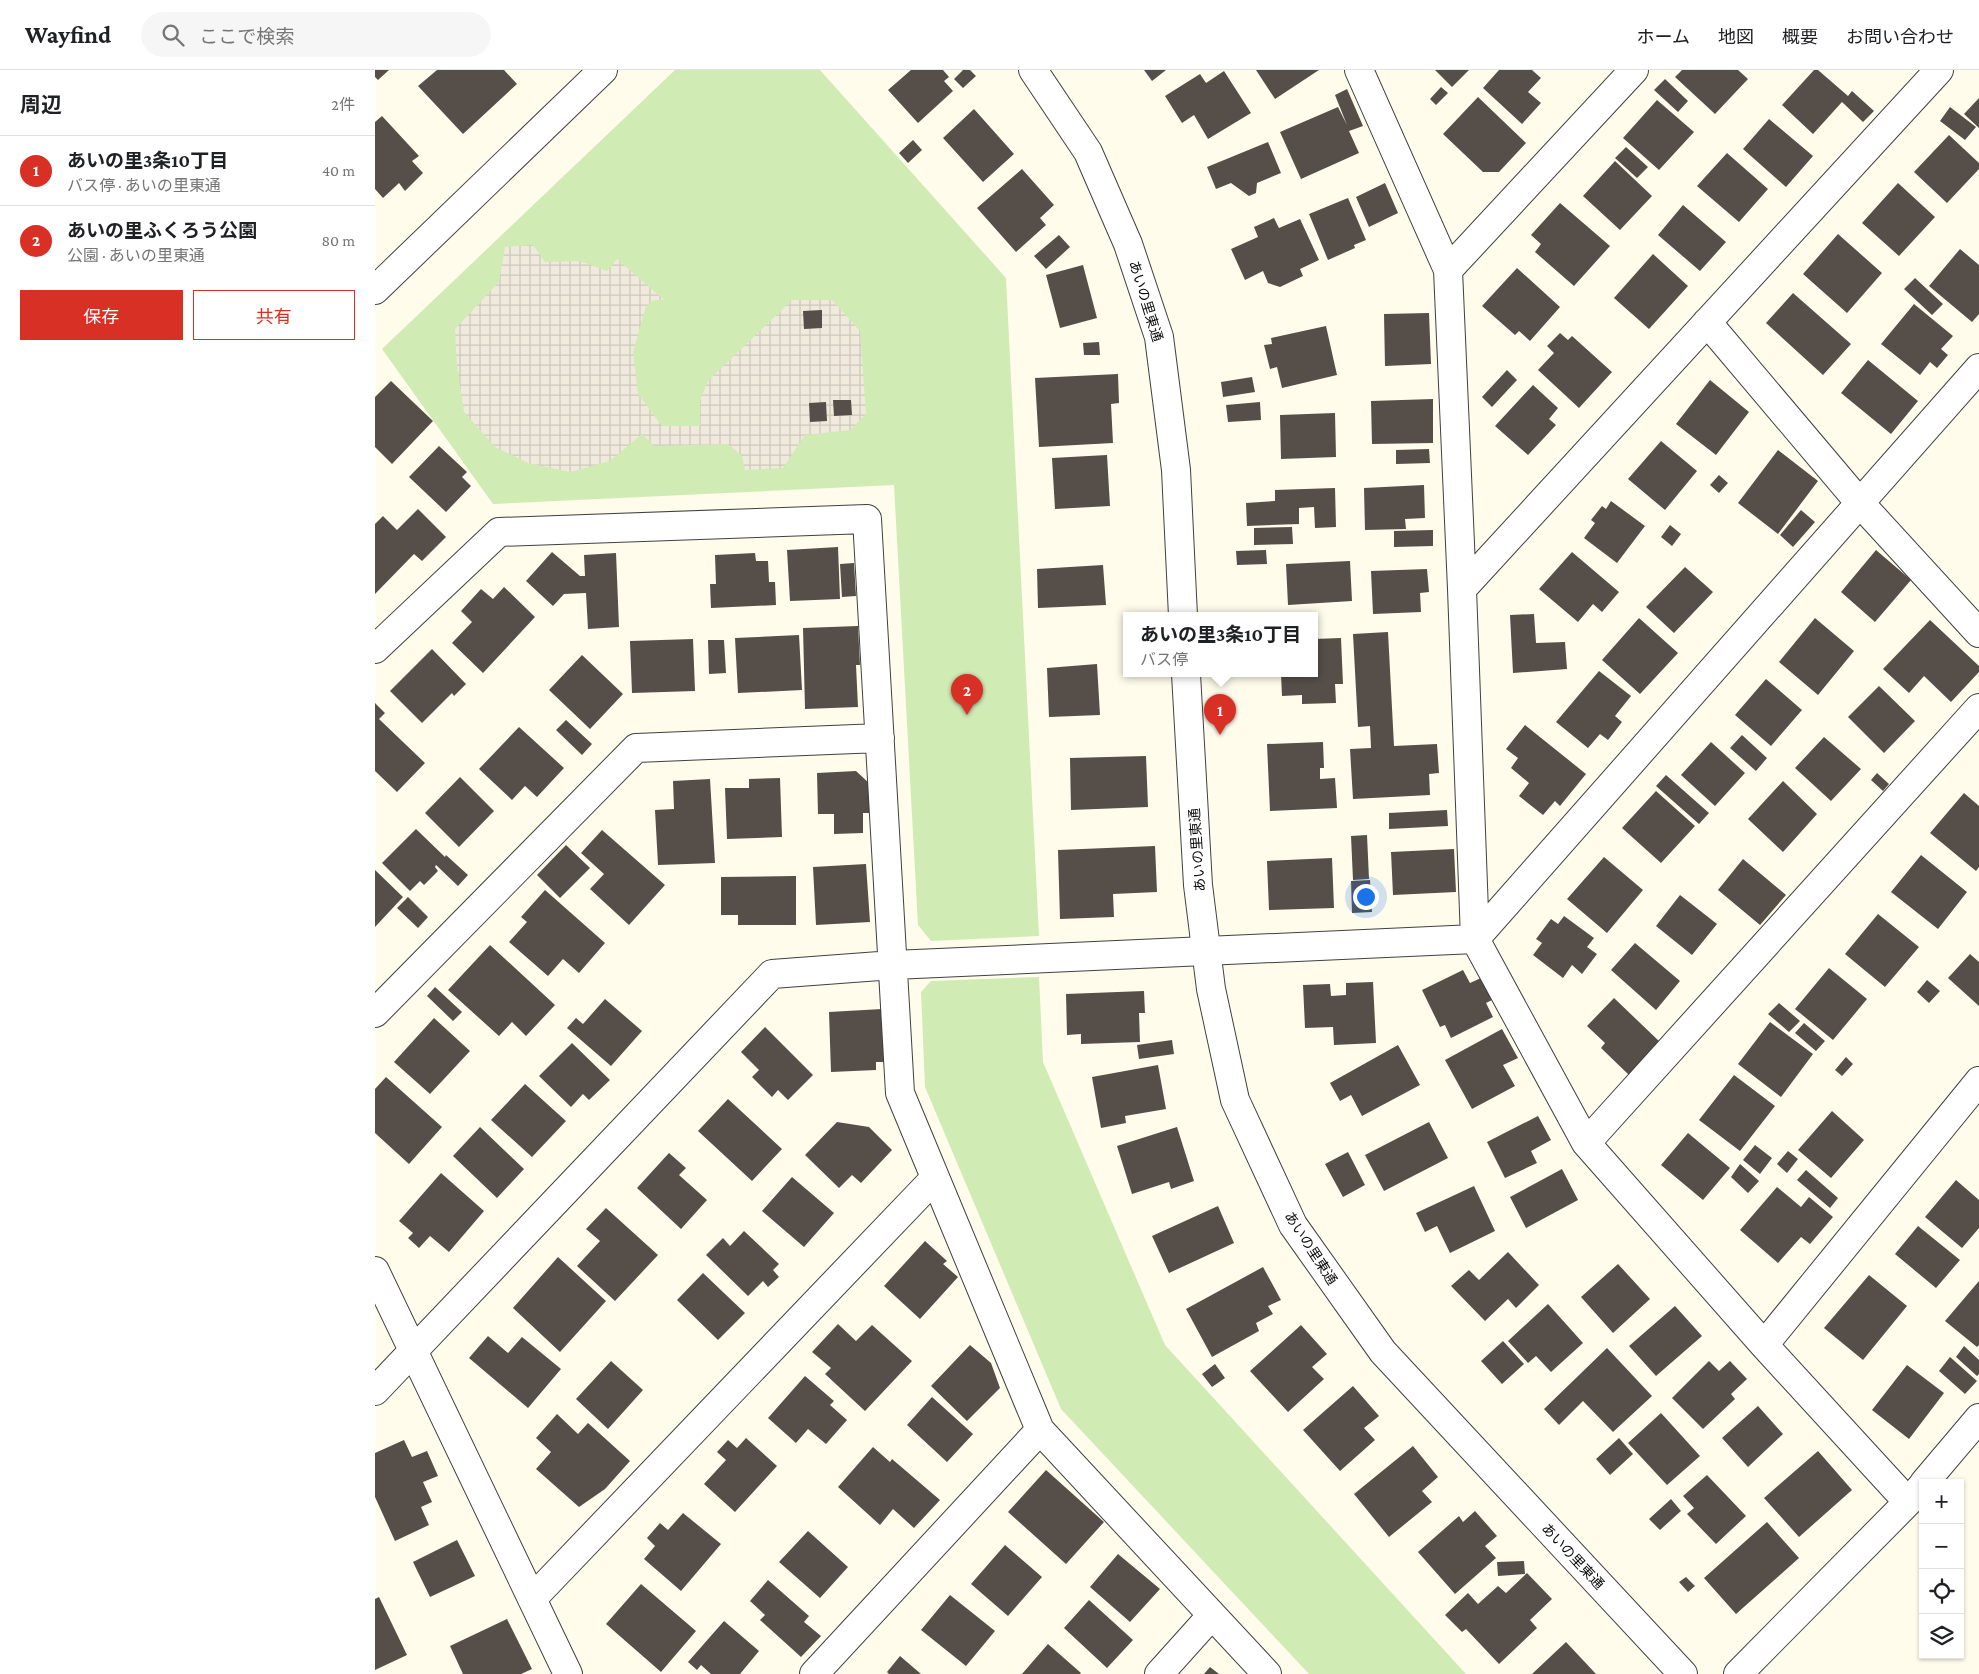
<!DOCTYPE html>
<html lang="ja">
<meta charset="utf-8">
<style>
:root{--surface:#fff;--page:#f6f6f6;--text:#202124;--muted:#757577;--line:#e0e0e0;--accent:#d93025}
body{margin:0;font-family:"Crimson Pro","Noto Sans JP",serif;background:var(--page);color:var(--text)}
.controls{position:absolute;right:15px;bottom:15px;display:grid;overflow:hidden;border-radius:0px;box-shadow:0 1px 4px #0004}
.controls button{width:45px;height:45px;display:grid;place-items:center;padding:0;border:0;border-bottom:1px solid var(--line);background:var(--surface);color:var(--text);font:25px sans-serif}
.you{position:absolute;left:990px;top:826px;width:18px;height:18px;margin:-12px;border:4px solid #fff;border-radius:50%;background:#1a73e8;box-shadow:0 0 0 8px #1a73e833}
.badge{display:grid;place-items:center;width:32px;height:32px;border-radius:50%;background:var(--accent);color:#fff;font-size:16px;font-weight:700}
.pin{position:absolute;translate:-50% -41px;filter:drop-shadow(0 1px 2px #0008)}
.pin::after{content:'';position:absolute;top:26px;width:18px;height:15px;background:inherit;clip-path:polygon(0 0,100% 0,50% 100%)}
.popup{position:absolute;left:748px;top:542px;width:195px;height:65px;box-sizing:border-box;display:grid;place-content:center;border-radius:0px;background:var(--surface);filter:drop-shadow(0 1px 4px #0005);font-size:16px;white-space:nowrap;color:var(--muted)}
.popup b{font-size:19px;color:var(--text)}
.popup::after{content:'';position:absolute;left:50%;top:100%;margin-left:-10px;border:10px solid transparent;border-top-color:var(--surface)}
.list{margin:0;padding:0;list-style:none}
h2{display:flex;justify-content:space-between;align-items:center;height:65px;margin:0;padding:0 20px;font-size:21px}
h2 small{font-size:16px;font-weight:400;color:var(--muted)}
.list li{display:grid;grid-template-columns:32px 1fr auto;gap:15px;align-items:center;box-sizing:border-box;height:70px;padding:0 20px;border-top:1px solid var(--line)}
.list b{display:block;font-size:19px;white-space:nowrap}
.list p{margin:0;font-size:16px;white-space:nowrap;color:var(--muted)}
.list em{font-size:16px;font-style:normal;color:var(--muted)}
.actions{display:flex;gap:10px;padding:15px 20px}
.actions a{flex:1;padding:11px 0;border:1px solid var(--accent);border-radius:0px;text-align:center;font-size:18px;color:var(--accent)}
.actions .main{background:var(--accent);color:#fff}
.icon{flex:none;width:28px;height:28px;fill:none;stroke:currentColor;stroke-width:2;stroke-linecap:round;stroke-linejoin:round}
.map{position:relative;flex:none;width:1604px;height:1604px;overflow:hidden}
header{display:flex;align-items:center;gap:30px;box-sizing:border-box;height:70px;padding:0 25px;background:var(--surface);border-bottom:1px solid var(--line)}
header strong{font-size:24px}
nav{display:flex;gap:28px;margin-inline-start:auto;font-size:18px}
.search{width:350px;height:45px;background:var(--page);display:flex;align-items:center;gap:12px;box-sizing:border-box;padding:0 18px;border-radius:28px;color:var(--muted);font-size:19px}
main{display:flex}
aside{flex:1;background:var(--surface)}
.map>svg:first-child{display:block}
</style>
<header>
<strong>Wayfind</strong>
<div class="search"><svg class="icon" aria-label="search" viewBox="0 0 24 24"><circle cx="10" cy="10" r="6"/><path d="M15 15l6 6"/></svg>ここで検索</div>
<nav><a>ホーム</a><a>地図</a><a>概要</a><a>お問い合わせ</a></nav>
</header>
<main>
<aside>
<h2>周辺<small>2件</small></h2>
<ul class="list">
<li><span class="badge">1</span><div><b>あいの里3条10丁目</b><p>バス停 · あいの里東通</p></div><em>40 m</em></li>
<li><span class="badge">2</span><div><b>あいの里ふくろう公園</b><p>公園 · あいの里東通</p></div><em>80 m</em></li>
</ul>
<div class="actions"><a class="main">保存</a><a>共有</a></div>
</aside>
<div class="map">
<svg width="1604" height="1604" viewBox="0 0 1604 1604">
<defs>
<pattern id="plaza-grid" width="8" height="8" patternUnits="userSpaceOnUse" patternTransform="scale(1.25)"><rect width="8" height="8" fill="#efeadb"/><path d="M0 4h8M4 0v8" fill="none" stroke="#ccc8bb"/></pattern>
</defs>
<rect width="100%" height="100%" fill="#fffcec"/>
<path fill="#d0ebb4" d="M300,0h145l186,208 33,658 -108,5 -13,-16 -24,-440 -401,19 -111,-155z
M664,907l4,85 122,283 301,329h-157l-248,-265 -136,-322 -4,-95 10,-11z"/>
<path fill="url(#plaza-grid)" d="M158,175l12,17 35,-1 27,10 10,-12 47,41h-10l-8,6 -13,46 5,42 24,32h38v-26l8,-19 84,-81h40l28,31 6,83 -16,16 -45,5 -22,33 -38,2 -3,-14 -14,-12 -74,2 -12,-12 -32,27 -40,11 -42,-9 -33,-16 -31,-35 -7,-47 -2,-36 44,-47 6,-35z"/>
<path fill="#564e48" d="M0,0h14l-11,10 -3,-3z
M62,0h67l13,14 -54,50 -45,-48z
M536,0h32l6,7 -5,4 9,10 -35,32 -30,-33z
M588,0h7l6,6 -13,12 -9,-9z
M769,0h22l-14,11z
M881,0h63l-44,29z
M1060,0h34l-17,17z
M1124,0h33l9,8 -13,14 13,11 -19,21 -39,-36z
M1307,0h56l10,9 -33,35 -40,-37z
M1439,0h4l30,26 4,-5 22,20 -11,11 -21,-20 -29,32 -31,-29z
M849,1l27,42 -43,26 -14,-24 -12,8 -17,-27 35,-22 6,9z
M1290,9l23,22 -10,11 -24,-22z
M1066,17l7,6 -12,12 -6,-6z
M972,19l16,37 -14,5 10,22 -58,26 -21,-47 58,-25 9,18 -12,-30z
M1103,27l48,46 -27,29h-16l-40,-38z
M1604,28v30l-15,-14z
M1282,30l37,32 -35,38 -36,-32z
M1575,37l26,20 -11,13 -25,-19z
M599,39l40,45 -31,28 -40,-44z
M7,46l37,40 -7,5 11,12 -18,18 -6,-8 -16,15 -8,-9v-67z
M1394,49l44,37 -27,31 -43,-38z
M1574,65l30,28v6l-32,34 -33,-31z
M538,70l9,10 -14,13 -9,-10z
M893,72l13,31 -24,10 -1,10 -7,3 -18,-13 -15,6 -9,-22z
M1251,77l22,20 -11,11 -22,-20z
M1352,83l41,36 -29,33 -42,-36z
M1240,91l37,35 -32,34 -37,-34z
M647,99l32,36 -14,13 6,7 -30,27 -39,-44z
M1010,113l13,30 -29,14 -13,-30z
M1523,113l37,34 -36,39 -37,-33z
M973,128l18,42 -12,5 1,3 -27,12 -19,-46z
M1185,133l50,43 -36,40 -39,-34 6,-8 -10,-9z
M1308,135l43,37 -26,29 -42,-36z
M899,148l5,10 21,-9 19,41 -19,9 3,7 -23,11 -12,-4 -5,-12 -18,9 -14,-31 27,-12 -4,-10z
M1463,164l44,39 -35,40 -44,-39z
M684,165l11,12 -24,22 -12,-13z
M1585,179l19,16v49l-7,8 -43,-36z
M1278,184l35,32 -39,43 -35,-31z
M708,195l14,53 -37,10 -14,-53z
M1142,198l43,39 -30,34 -11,-10 -4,4 -33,-29z
M1540,208l28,26 -11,11 -28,-26z
M1418,223l58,51 -28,31 -57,-52z
M1539,234l39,32 -12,13 7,6 -11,13 -7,-6 -10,13 -39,-31z
M447,240v18l-18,1 -1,-18z
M1054,243l2,51 -46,2 -1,-52z
M951,256l11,49 -55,13 -5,-21 -7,2 -6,-24 8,-1 -1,-6z
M1185,263l8,7 4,-4 40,36 -33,36 -41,-38 16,-17 -7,-7z
M724,272l1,13h-16l-1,-12z
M1493,290l50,41 -27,33 -50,-41z
M1132,300l10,10 -25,27 -10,-10z
M743,304l1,29 -8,1 2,39 -74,4 -4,-69z
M877,307l3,15 -32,5 -2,-15z
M1335,310l39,32 -33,43 -40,-31z
M16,311l42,40 -41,43 -17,-17v-50z
M1158,315l25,23 -9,11 7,6 -28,30 -33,-29z
M1058,329v44l-61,1 -1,-43z
M458,330h18l1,15 -18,1z
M451,332l1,19 -17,1 -1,-19z
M885,332l1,18 -33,2 -2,-17z
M960,343l1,44 -55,2 -1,-44z
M1286,371l36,30 -32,39 -37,-31z
M64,376l28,26 -5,5 9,9 -25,26 -37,-35z
M1054,379l1,14 -34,1v-14z
M1403,380l40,31 -40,53 -40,-31z
M732,385l3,51 -55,3 -3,-51z
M1344,405l9,8 -9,10 -9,-8z
M1049,415l1,33 -20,1 1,10 -41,1 -1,-42z
M960,418l1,39 -21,1 -1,-21 -15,1v16l-52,2 -1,-23 29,-2v-11z
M1236,431l34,25 -28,37 -33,-25 11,-15 -4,-3 11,-14 4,3z
M43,439l28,28 -24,24 -8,-7 -39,40v-70l8,-8 14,14z
M1426,440l14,12 -22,25 -13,-12z
M1295,455l11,9 -9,12 -11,-9z
M917,457l1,17 -39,1v-17z
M1058,460v16l-39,1v-16z
M463,477l2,52 -50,2 -3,-51z
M891,480l1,14 -30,1 -1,-14z
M1501,480l35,30 -36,42 -34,-30z
M177,482l28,24h5l-1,-21 32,-2 3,74 -31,2 -2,-36 -22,1 -11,12 -27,-25z
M1197,482l47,40 -17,20 -9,-8 -15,18 -39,-33z
M380,483l1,8h12l1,21h6l1,23 -65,3 -1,-24h6l-1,-29z
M975,491l2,40 -64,4 -2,-41z
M479,493l2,33 -14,1 -2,-33z
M728,495l3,40 -68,3 -1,-39z
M1310,497l28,25 -39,41 -28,-26z
M1052,499l2,23 -9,1 1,19 -48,2 -2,-43z
M129,517l31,30 -52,56 -31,-30 20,-21 -11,-11 20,-22 12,10z
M1159,544l2,29 29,-1 2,27 -54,4 -3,-58z
M1264,548l39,35 -38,41 -38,-34z
M1440,548l39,33 -36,44 -39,-33z
M1555,550l49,46v6l-28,30 -27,-26 -15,17 -26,-24z
M483,556l2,39h-4l2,42 -53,2 -2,-81z
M1013,562l6,114 43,-2 2,29 -10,1 1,21 -77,4 -3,-50 21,-1 -1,-22 -12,1 -5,-93z
M424,565l3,55 -64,3 -3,-55z
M966,568l2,46h-8l1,19 -34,1v-9l-20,1 -1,-22h33v-35z
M318,569l2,52 -63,2 -2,-52z
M333,570h16l2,33 -17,1z
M57,579l34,35 -12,12 -2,-3 -30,30 -32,-32z
M207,585l41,39 -33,35 -41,-39z
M722,594l3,51 -51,2 -2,-49z
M1224,601l32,25 -16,20 7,6 -14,18 -8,-6 -12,14 -32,-26z
M1391,609l36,31 -31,36 -36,-31z
M1504,616l36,35 -31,32 -36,-36z
M0,633l10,10 -6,6 46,44 -28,29 -22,-21z
M191,650l26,24 -10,11 -26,-25z
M1150,655l61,49 -26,32 -5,-5 -12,14 -24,-19 10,-13 -18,-15 7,-10 -12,-9z
M144,657l45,41 -27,29 -12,-11 -13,14 -33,-31z
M1367,665l25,23 -11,13 -26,-23z
M1449,667l37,32 -30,32 -36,-33z
M948,672l1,26h-4v11l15,-1 2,30 -67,3 -3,-67z
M1336,672l34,31 -30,33 -34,-31z
M771,686l2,51 -77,3 -1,-52z
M481,701l14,13 1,29h-8v20l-29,1v-20h-16l-1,-41z
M1502,703l12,11 -6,7 -12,-11z
M1291,705l43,38 -10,11 -43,-38z
M85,707l34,34 -35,36 -34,-34z
M405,708l2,59 -55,2 -2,-51h24v-9z
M335,709l5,84 -57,2 -3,-55 19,-1 -1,-28z
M1408,711l34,33 -34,38 -35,-33z
M1281,721l39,35 -34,37 -39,-35z
M1589,723l15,13v61l-3,4 -46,-38z
M1072,740l1,16 -59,3v-16z
M41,759l29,28 1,-2 22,20 -10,11 -22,-21 -1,2 3,4 -14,14 -4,-4 -10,10 -28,-28z
M227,760l63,55 -36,40 -39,-36 14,-15 -23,-21z
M992,765l2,44 -16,1 -2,-44z
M191,775l24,23 -30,30 -23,-23z
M780,776l2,46 -44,2 1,23 -54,2 -2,-69z
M1079,779l2,43 -63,3 -2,-43z
M1546,785l46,37 -29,37 -47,-37z
M1229,787l39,33 -36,43 -40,-34z
M957,788l2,50 -65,2 -2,-49z
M1368,789l43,36 -26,30 -42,-35z
M491,794l4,58 -54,3 -3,-58z
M0,800l28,27 -28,30z
M421,806v49h-58v-10h-17v-38z
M995,810l2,32 -20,1 -1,-32z
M170,820l60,53 -26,30 -16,-14 -15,17 -39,-34 18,-20 -6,-5z
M1305,825l37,29 -25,31 -36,-29z
M33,827l20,20 -10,11 -21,-20z
M1503,844l41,33 -34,40 -40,-33z
M1189,846l30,22 -7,9 10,7 -15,20 -10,-9 -9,13 -30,-23 9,-12 -6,-4 15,-20 7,5z
M1260,873l45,38 -24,29 -45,-40z
M115,875l65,60 -29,31 -14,-14 -13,14 -51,-46z
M1595,884l9,8v44l-31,-28z
M1454,898l38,31 -34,41 -38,-31z
M1088,900l7,13 11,-5 11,22 -6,3 7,14 -42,21 -6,-13 -5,2 -18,-37z
M1552,910l13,11 -11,12 -12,-11z
M998,912l3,61 -42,2 -1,-18 -28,1 -2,-43 27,-1 1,12 15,-1v-12z
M60,917l27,25 -9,9 -26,-25z
M769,921l1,22h-6l1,29 -59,2v-10l-14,1 -1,-41z
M1239,928l47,45 -32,32 -28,-27 4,-5 -18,-17z
M230,929l37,32 -31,35 -44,-38 9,-10 7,6z
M1404,933l21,18 -11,11 -21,-18z
M507,939l3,53h-9v8l-45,2 -2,-60z
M59,948l36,33 -40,43 -36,-32z
M1395,952l43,32 -32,43 -43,-33z
M1429,953l21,18 -9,10 -21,-18z
M390,957l48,48 -25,25 -10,-10 -6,7 -20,-20 7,-7 -18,-18z
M1127,959l16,29 -15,7 12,21 -43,23 -27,-49z
M797,970l2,14 -35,5 -2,-14z
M197,973l38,37 -21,20 -6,-6 -12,13 -32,-31z
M1023,975l22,40 -58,31 -11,-21 -11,6 -10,-18z
M1471,987l7,7 -11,12 -7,-6z
M783,995l8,44 -41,7 1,7 -25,5 -9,-51z
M1359,1005l41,31 -35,45 -41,-31z
M11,1007l56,50 -33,37 -34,-31v-44z
M150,1014l41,37 -34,36 -41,-37z
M353,1029l54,50 -30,32 -54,-50z
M1457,1041l32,29 -33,38 -33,-28z
M1163,1046l13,24 -20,11 6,12 -32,15 -18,-36z
M462,1052l32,5 23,23 -31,33 -9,-8 -13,13 -34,-33z
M1054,1052l19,36 -64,33 -19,-36z
M105,1057l44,42 -27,29 -44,-42z
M802,1057l17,54 -23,8 -2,-7 -37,12 -15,-48z
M1313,1063l42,35 -27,32 -42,-35z
M1380,1075l17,13 -12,16 -17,-14z
M1413,1081l10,8 -11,14 -10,-9z
M973,1082l17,33 -22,12 -18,-33z
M294,1083l17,15 -7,7 28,25 -26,29 -44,-41z
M1365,1094l19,17 -11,12 -17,-16z
M1187,1099l16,31 -52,28 -16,-31z
M1431,1100l32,28 -8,10 -33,-28z
M66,1103l43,38 -35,41 -19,-16 -11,12 -11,-10 5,-5 -14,-12z
M417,1107l42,36 -30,34 -42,-36z
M1581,1110l23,20v28l-17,20 -37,-31z
M1099,1116l21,45 -45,22 -13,-27 -12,6 -9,-19z
M1402,1117l24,20 8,-10 24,20 -23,27 -9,-7 -23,26 -38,-33z
M843,1136l16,37 -65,30 -17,-37z
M231,1138l52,47 -43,46 -38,-35 23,-25 -14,-12z
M1543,1156l42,34 -24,28 -41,-34z
M369,1161l35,33 -6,6 6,7 -11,10 -5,-6 -15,15 -42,-41 17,-17 7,8z
M550,1171l22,20 -4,3 15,13 -38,42 -36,-33z
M1133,1182l31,33 -23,23 -8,-9 -23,22 -34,-35 18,-16 10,10z
M183,1187l48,44 -46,51 -47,-44z
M1243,1194l32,35 -37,34 -32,-36z
M888,1197l18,33 -13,6 5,8 -17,9 3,8 -47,26 -26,-48z
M328,1203l42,40 -27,27 -41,-40z
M1494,1205l38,31 -44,54 -39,-32z
M1604,1211v64l-2,2 -32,-26z
M1173,1234l35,39 -32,29 -15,-16 -8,7 -20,-22z
M1300,1236l27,30 -46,40 -27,-30z
M463,1254l18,17 16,-16 40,36 -47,50 -40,-37 6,-6 -19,-16z
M926,1255l26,29 -15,13 12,12 -36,33 -38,-41z
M113,1266l20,17 14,-16 39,32 -33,39 -59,-50z
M1128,1271l21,23 -22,20 -21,-23z
M595,1275l21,18 9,25 -33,33 -36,-35z
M1589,1276l15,14v14l-2,2 -21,-19z
M1232,1278l45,48 -39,36 -30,-31 -24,24 -15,-16z
M1575,1287l27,24 -12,13 -26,-23z
M236,1291l32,29 -35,39 -32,-30z
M1334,1291l10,10 11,-10 17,18 -16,15 4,5 -32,30 -31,-31z
M840,1294l10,14 -13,9 -10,-13z
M1532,1295l37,28 -35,46 -37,-29z
M430,1306l29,25 -4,4 17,15 -21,24 -18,-15 -12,14 -28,-25z
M978,1316l26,30 -15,12 11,12 -35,31 -37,-41z
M557,1327l41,37 -26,28 -40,-37z
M1383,1336l25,28 -35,33 -26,-29z
M1286,1343l39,43 -33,29 -39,-42z
M182,1344l21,20 10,-11 42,38 -25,28 -26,18 -43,-38 15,-17 -15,-14z
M371,1368l31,28 -42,46 -31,-28 22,-24 -9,-8 11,-12 9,8z
M1244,1368l14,16 -23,21 -14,-16z
M29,1370l8,17 15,-6 11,25 -15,6 9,20 -11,5 8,18 -34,16 -20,-44v-44z
M1038,1376l25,31 -16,14 10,11 -43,35 -35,-43z
M498,1377l17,15 2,-3 48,41 -26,28 -21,-19 -13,16 -42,-38z
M1443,1381l34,39 -53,47 -35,-39z
M671,1400l58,52 -38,42 -58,-52z
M1332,1405l39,41 -30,28 -29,-30 7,-6 -11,-12z
M1296,1429l10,12 -21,19 -11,-11z
M1100,1441l22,25 -12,10 11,12 -41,36 -37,-42 41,-36 4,6z
M308,1443l38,31 -40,47 -37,-32 11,-13 -8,-8 13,-15 8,7z
M1392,1452l32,36 -63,56 -32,-36z
M433,1461l40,36 -28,31 -41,-36z
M82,1470l18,36 -45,21 -17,-35z
M630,1475l37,32 -34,39 -37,-32z
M743,1484l42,35 -30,33 -40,-35z
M1149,1491l1,13 -27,2 -1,-14z
M1152,1503l25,26 -22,21 7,8 -38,36 -33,-35 -4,3 -17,-17 23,-22 10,11 20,-18 8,7z
M1311,1507l9,9 -7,6 -9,-10z
M393,1510l41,36 -5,6 17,14 -20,21 -41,-37 5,-5 -15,-14z
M266,1514l55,47 -35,41 -55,-48z
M575,1525l45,36 -29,35 -45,-36z
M4,1527l28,58 -32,15v-71z
M714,1530l44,40 -26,28 -43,-40z
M132,1549l25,50 -11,5h-58l-13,-28z
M349,1551l35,30 -19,23h-29l-10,-9 -4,5 -9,-8z
M1191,1572l30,32h-64z
M673,1574l33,29 -1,1h-58z
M525,1586l21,18h-32l-2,-2z
M835,1597l9,7h-15z"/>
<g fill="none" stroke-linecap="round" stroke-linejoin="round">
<defs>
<path id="minor" d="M984,0l89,200 14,319 13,350 111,204 178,202 144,157
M1073,200l186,-200
M0,220l228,-220
M1332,252l152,180 120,131
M1087,519l477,-519
M0,579l124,-117 368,-13 33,574 140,337 227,244
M0,943l261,-265 244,-10
M1211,1073l393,-435
M0,1201l193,403
M1389,1275l215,-264
M0,1321l397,-417 121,-9 582,-26 504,-571
M1549,1413l55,-65
M157,1529l403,-421
M439,1604l226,-244
M784,1604l53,-59
M1363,1604l170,-172 15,-17"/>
<path id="tertiary" d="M658,0l55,82 40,92 31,93 17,133 7,146
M811,604l12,211 13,104 24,111 58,125 90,127 300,322"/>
</defs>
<use href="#minor" stroke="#404040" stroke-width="30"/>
<use href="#tertiary" stroke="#404040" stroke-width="30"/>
<use href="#minor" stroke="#fff" stroke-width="28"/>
<use href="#tertiary" stroke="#fff" stroke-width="28"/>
</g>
<g text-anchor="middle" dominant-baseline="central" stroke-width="5" stroke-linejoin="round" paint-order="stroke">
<g font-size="14" fill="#0d0d0d" stroke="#fff">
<text transform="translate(771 231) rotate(73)">あいの里東通</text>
<text transform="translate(822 780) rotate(-94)">あいの里東通</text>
<text transform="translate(936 1178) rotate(57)">あいの里東通</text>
<text transform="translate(1198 1486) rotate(47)">あいの里東通</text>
</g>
</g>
</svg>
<div class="controls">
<button>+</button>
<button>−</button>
<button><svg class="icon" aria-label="locate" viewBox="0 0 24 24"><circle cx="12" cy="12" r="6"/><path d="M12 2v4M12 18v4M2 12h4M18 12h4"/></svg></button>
<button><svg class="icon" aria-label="layers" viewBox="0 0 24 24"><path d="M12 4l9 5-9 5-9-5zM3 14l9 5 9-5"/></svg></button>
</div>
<div class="you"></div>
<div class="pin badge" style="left:845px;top:665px">1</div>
<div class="popup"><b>あいの里3条10丁目</b>バス停</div>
<div class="pin badge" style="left:592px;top:645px">2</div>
</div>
</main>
